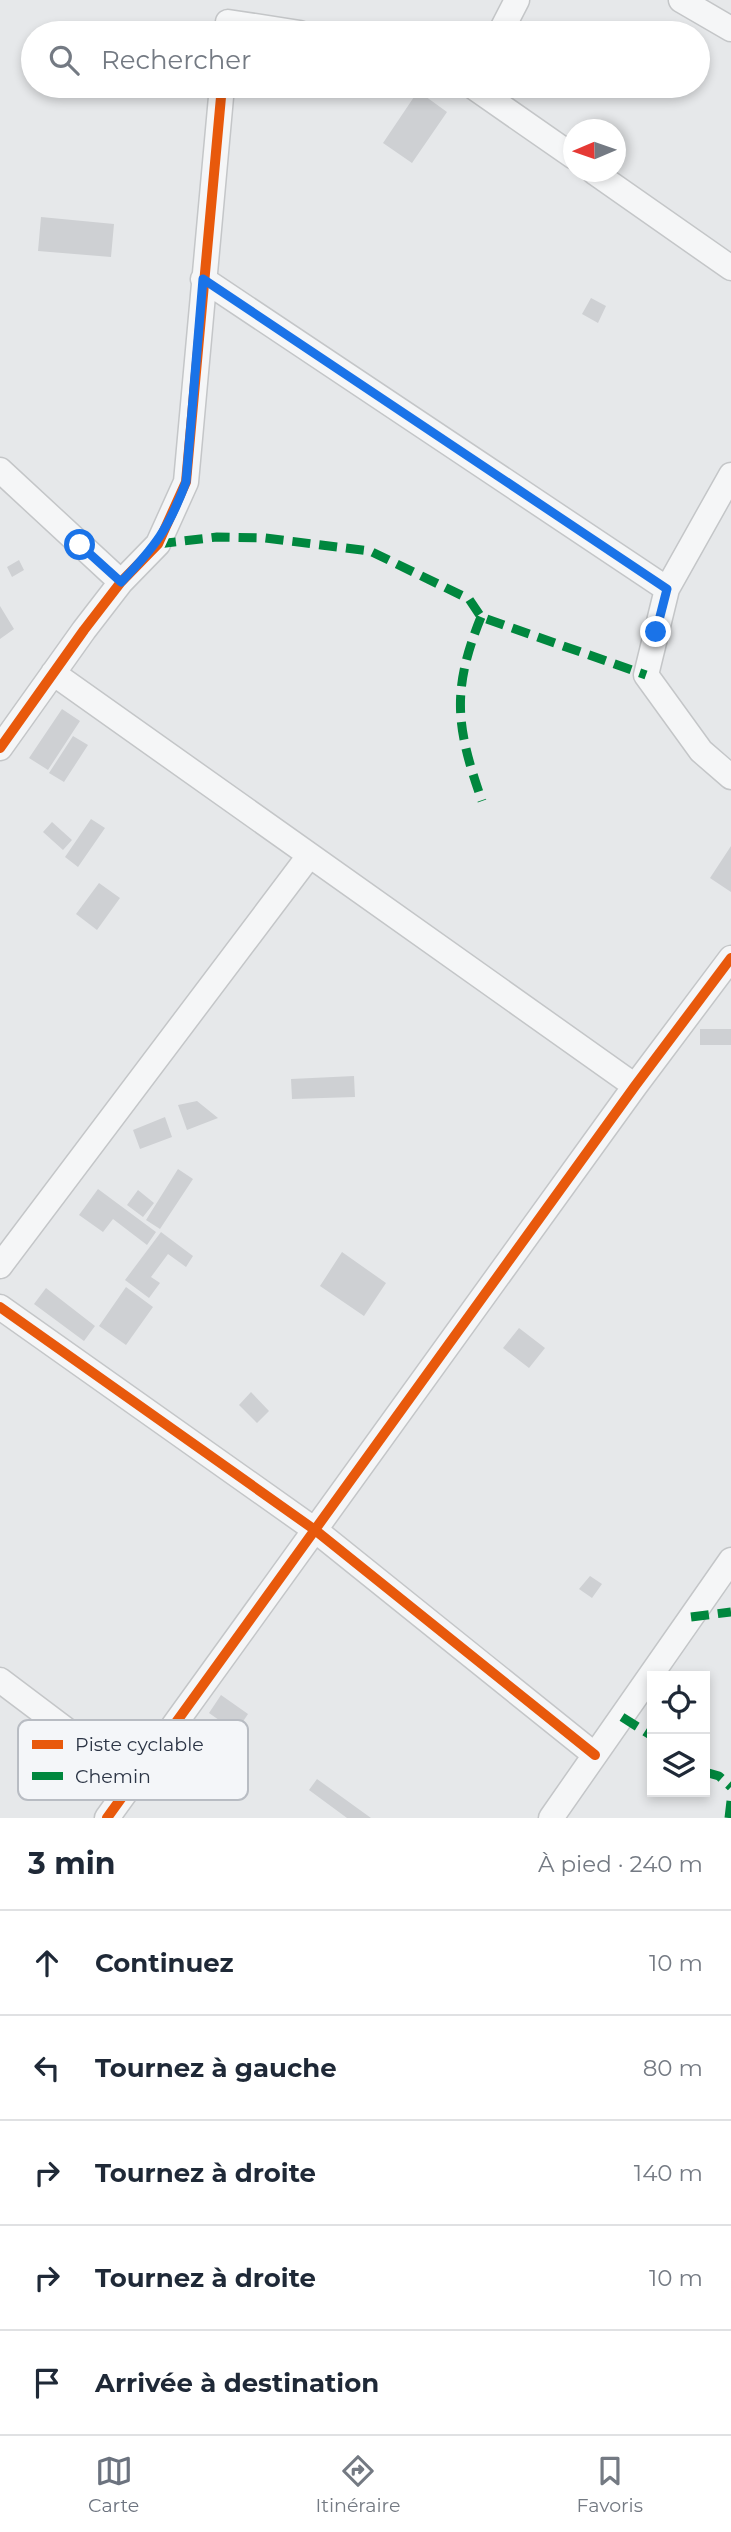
<!DOCTYPE html>
<html lang="fr">
<meta charset="utf-8">
<style>
:root{--surface:#fff;--page:#f2f2f3;--text:#1f2937;--muted:#747a83;--line:#e0e1e3;--accent:#6c737f}
body{margin:0;font-family:Montserrat,sans-serif;background:var(--page);color:var(--text)}
.controls{position:absolute;right:21px;bottom:21px;display:grid;overflow:hidden;border-radius:0px;box-shadow:0 4px 10px #0003}
.controls button{width:63px;height:63px;display:grid;place-items:center;padding:0;border:0;border-bottom:2px solid var(--line);background:var(--surface);color:var(--text);font:35px sans-serif}
.compass{position:absolute;left:563px;top:119px;width:63px;height:63px;border-radius:50%;background:var(--surface);box-shadow:0 4px 10px #0003;rotate:268deg}
.stop{position:absolute;width:21px;height:21px;margin:-16px;border:5px solid #1a73e8;border-radius:50%;background:#fff}
.stop.end{background:#1a73e8;border-color:#fff;box-shadow:0 2px 7px #0008}
.list{margin:0;padding:0;list-style:none}
h2{display:flex;justify-content:space-between;align-items:center;height:91px;margin:0;padding:0 28px;font-size:30px}
h2 small{font-size:23px;font-weight:400;color:var(--muted)}
.list li{display:grid;grid-template-columns:46px 1fr auto;gap:21px;align-items:center;box-sizing:border-box;height:105px;padding:0 28px;border-top:2px solid var(--line)}
.list b{display:block;font-size:26px;white-space:nowrap}
.list em{font-size:23px;font-style:normal;color:var(--muted)}
.icon{flex:none;width:38px;height:38px;fill:none;stroke:currentColor;stroke-width:2;stroke-linecap:round;stroke-linejoin:round}
.map{position:relative;flex:none;width:731px;height:1818px;overflow:hidden}
.search{position:absolute;background:var(--surface);box-shadow:0 4px 10px #0003;left:21px;right:21px;top:21px;height:77px;display:flex;align-items:center;gap:18px;box-sizing:border-box;padding:0 24px;border-radius:38px;color:var(--muted);font-size:26px}
.sheet{height:616px;background:var(--surface)}
nav{display:flex;justify-content:space-around;align-items:center;box-sizing:border-box;height:98px;border-top:2px solid var(--line);background:var(--surface);font-size:19px;color:var(--muted)}
nav a{display:grid;justify-items:center;gap:4px}
nav .on{color:var(--accent)}
.map>svg:first-child{display:block}
</style>
<div class="map">
<svg width="731" height="1818" viewBox="0 0 731 1818">
<rect width="100%" height="100%" fill="#e6e8ea"/>
<path fill="#ced0d3" d="M92,86h63v5z
M418,91l29,21 -35,51 -29,-20z
M41,217l73,7 -3,33 -73,-6z
M591,298l15,8 -8,17 -16,-9z
M19,560l5,10 -12,7 -5,-10z
M0,606l14,23 -14,10z
M62,709l18,12 -32,49 -19,-12z
M73,736l15,9 -24,37 -15,-9z
M91,819l14,9 -27,39 -13,-10z
M52,822l20,18 -9,10 -20,-18z
M731,846v46l-21,-14z
M99,883l21,15 -23,32 -21,-16z
M700,1029h31v16h-31z
M354,1076l1,21 -63,2 -1,-20z
M197,1101l21,17 -31,12 -9,-25z
M165,1117l7,20 -32,12 -7,-19z
M178,1169l15,10 -33,50 -14,-9z
M98,1189l58,43 -9,13 -34,-26 -10,13 -24,-17z
M138,1190l16,13 -11,14 -16,-12z
M161,1232l32,24 -7,11 -18,-13 -17,23 9,6 -11,15 -24,-18z
M342,1252l44,31 -22,33 -44,-30z
M126,1287l27,20 -27,38 -27,-19z
M46,1288l49,38 -11,15 -50,-37z
M519,1328l26,20 -16,20 -26,-20z
M251,1392l18,19 -12,12 -18,-18z
M590,1576l12,8 -10,14 -13,-9z
M221,1695l27,19 -12,18 -27,-19z
M317,1779l54,39h-24l-38,-28z"/>
<g fill="none" stroke-linecap="round" stroke-linejoin="round">
<defs>
<path id="minor" d="M681,0l50,29
M228,22l72,11
M500,33l17,-33
M472,86l102,71
M594,172l137,96
M203,279l464,310
M0,470l121,112
M731,475l-64,114 -21,86 55,76 30,26
M53,673l582,413
M0,748l84,-118 37,-48 37,-38 28,-62 36,-396
M0,1266l309,-410
M0,1307l315,223 280,225
M0,1680l134,101
M107,1818l528,-732 96,-128
M551,1818l180,-258"/>
</defs>
<use href="#minor" stroke="#c4c6c8" stroke-width="27"/>
<use href="#minor" stroke="#f5f6f7" stroke-width="24"/>
<path stroke="#00873e" stroke-width="9" stroke-dasharray="18 9" stroke-linecap="butt" d="M158,544l59,-7 48,1 105,13 99,48 12,18 165,58
M481,617c-30,74 -25,110 1,184
M691,1617l40,-5
M622,1717l30,19
M705,1772l14,4 12,11
M729,1818l2,-17"/>
<defs>
<path id="cycleway" d="M0,748l84,-118 37,-48 37,-38 28,-62 36,-396
M0,1307l315,223 280,225
M107,1818l528,-732 96,-128"/>
</defs>
<use href="#cycleway" stroke="#f4f6f9" stroke-width="15"/>
<use href="#cycleway" stroke="#e8590c" stroke-width="10"/>
</g>
<g fill="none" stroke-linecap="round" stroke-linejoin="round">
<path stroke="#1a73e8" stroke-width="9" d="M80,545l41,37c34,-35 48,-54 65,-100l17,-203 464,310 -11,43"/>
</g>
<rect x="18" y="1720" width="230" height="80" rx="10" fill="#f4f6f9" stroke="#b8bcc3" stroke-width="2"/>
<rect x="32" y="1740" width="31" height="9" fill="#e8590c"/>
<rect x="32" y="1772" width="31" height="8" fill="#00873e"/>
<g font-size="19" fill="#2b3445">
<text x="75" y="1751">Piste cyclable</text>
<text x="75" y="1783">Chemin</text>
</g>
</svg>
<div class="controls">
<button><svg class="icon" aria-label="locate" viewBox="0 0 24 24"><circle cx="12" cy="12" r="6"/><path d="M12 2v4M12 18v4M2 12h4M18 12h4"/></svg></button>
<button><svg class="icon" aria-label="layers" viewBox="0 0 24 24"><path d="M12 4l9 5-9 5-9-5zM3 14l9 5 9-5"/></svg></button>
</div>
<svg class="compass" viewBox="-18 -18 36 36"><path d="M0-13l5 13h-10z" fill="#e53935"/><path d="M0 13l5-13h-10z" fill="#747a83"/></svg>
<div class="stop" style="left:80px;top:545px"></div>
<div class="stop end" style="left:656px;top:632px"></div>
<div class="search"><svg class="icon" aria-label="search" viewBox="0 0 24 24"><circle cx="10" cy="10" r="6"/><path d="M15 15l6 6"/></svg>Rechercher</div>
</div>
<section class="sheet">
<h2>3 min<small>À pied · 240 m</small></h2>
<ul class="list">
<li><svg class="icon" aria-label="ahead" viewBox="0 0 24 24"><path d="M12 20V5M6 11l6-6 6 6"/></svg><div><b>Continuez</b></div><em>10 m</em></li>
<li><svg class="icon" aria-label="left" viewBox="0 0 24 24"><path d="M17 20v-9H6M10 6l-5 5 5 5"/></svg><div><b>Tournez à gauche</b></div><em>80 m</em></li>
<li><svg class="icon" aria-label="right" viewBox="0 0 24 24"><path d="M7 20v-9h11M14 6l5 5-5 5"/></svg><div><b>Tournez à droite</b></div><em>140 m</em></li>
<li><svg class="icon" aria-label="right" viewBox="0 0 24 24"><path d="M7 20v-9h11M14 6l5 5-5 5"/></svg><div><b>Tournez à droite</b></div><em>10 m</em></li>
<li><svg class="icon" aria-label="arrive" viewBox="0 0 24 24"><path d="M6 21V4h12l-3 4 3 4H6"/></svg><div><b>Arrivée à destination</b></div></li>
</ul>
</section>
<nav>
<a class="on"><svg class="icon" aria-label="map" viewBox="0 0 24 24"><path d="M3 6l6-2 6 2 6-2v14l-6 2-6-2-6 2zM9 4v14M15 6v14"/></svg>Carte</a>
<a><svg class="icon" aria-label="directions" viewBox="0 0 24 24"><path d="M12 3l9 9-9 9-9-9zM9 14v-3h6M13 9l2 2-2 2"/></svg>Itinéraire</a>
<a><svg class="icon" aria-label="saved" viewBox="0 0 24 24"><path d="M7 4h10v16l-5-4-5 4z"/></svg>Favoris</a>
</nav>
